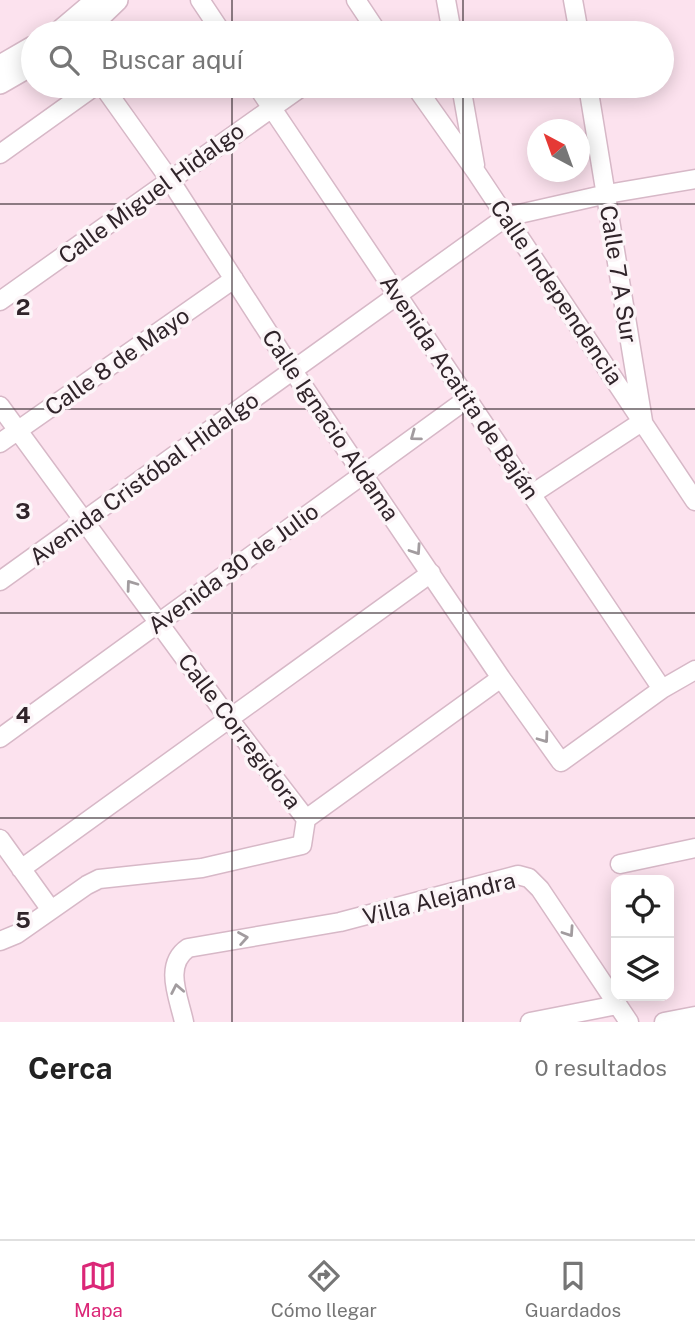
<!DOCTYPE html>
<html lang="es">
<meta charset="utf-8">
<style>
:root{--surface:#fff;--page:#f6f6f6;--text:#222;--muted:#767676;--line:#e0e0e0;--accent:#db2777}
body{margin:0;font-family:"Public Sans",sans-serif;background:var(--page);color:var(--text)}
.controls{position:absolute;right:21px;bottom:21px;display:grid;overflow:hidden;border-radius:14px;box-shadow:0 4px 18px #0003}
.controls button{width:63px;height:63px;display:grid;place-items:center;padding:0;border:0;border-bottom:2px solid var(--line);background:var(--surface);color:var(--text);font:35px sans-serif}
.compass{position:absolute;left:527px;top:119px;width:63px;height:63px;border-radius:50%;background:var(--surface);box-shadow:0 4px 18px #0003;rotate:319deg}
.list{margin:0;padding:0;list-style:none}
h2{display:flex;justify-content:space-between;align-items:center;height:91px;margin:0;padding:0 28px;font-size:30px}
h2 small{font-size:23px;font-weight:400;color:var(--muted)}
.icon{flex:none;width:38px;height:38px;fill:none;stroke:currentColor;stroke-width:2;stroke-linecap:round;stroke-linejoin:round}
.map{position:relative;flex:none;width:695px;height:1022px;overflow:hidden}
.search{position:absolute;background:var(--surface);box-shadow:0 4px 18px #0003;left:21px;right:21px;top:21px;height:77px;display:flex;align-items:center;gap:18px;box-sizing:border-box;padding:0 24px;border-radius:38px;color:var(--muted);font-size:26px}
.sheet{height:217px;background:var(--surface)}
nav{display:flex;justify-content:space-around;align-items:center;box-sizing:border-box;height:98px;border-top:2px solid var(--line);background:var(--surface);font-size:19px;color:var(--muted)}
nav a{display:grid;justify-items:center;gap:4px}
nav .on{color:var(--accent)}
.map>svg:first-child{display:block}
</style>
<div class="map">
<svg width="695" height="1022" viewBox="0 0 695 1022">
<rect width="100%" height="100%" fill="#fce2ee"/>
<g fill="none" stroke-linecap="round" stroke-linejoin="round">
<defs>
<path id="minor" d="M200,0l22,33
M356,0l22,33
M446,0l6,33
M573,0l6,33
M103,86l67,94 123,191 208,307 60,84 101,-73 33,-19
M257,86l405,603
M415,86l61,86 219,329
M461,86l14,79
M0,154l95,-68
M0,301l303,-215
M0,406l229,313 77,100
M0,443l234,-164
M532,494l111,-73 -55,-335
M0,581l506,-364 101,-23 88,-15
M0,738l467,-339
M306,819l195,-141
M0,839l51,71
M620,864l75,-16
M21,869l410,-296
M0,941l17,-7 70,-49 12,-6 103,-11 100,-23 4,-26
M184,1022c-5,-24 -21,-57 4,-74l152,-26 178,-47 11,3 11,11 89,133
M530,1022l87,-17
M664,1022l31,-6"/>
<path id="major" d="M91,25l26,-25
M58,33l39,-33
M0,66l33,-19
M0,83l33,-19"/>
</defs>
<use href="#minor" stroke="#d7b8c7" stroke-width="21"/>
<use href="#major" stroke="#d7b8c7" stroke-width="24"/>
<use href="#minor" stroke="#fff" stroke-width="18"/>
<use href="#major" stroke="#fff" stroke-width="21"/>
</g>
<defs><path id="oneway-chevron" d="M-2-3.5L2.5 0L-2 3.5" fill="none" stroke-width="1.6" stroke-linecap="round" stroke-linejoin="round" transform="scale(1.75)"/></defs>
<g stroke="#a29c9f">
<use href="#oneway-chevron" transform="translate(415 436) rotate(144)"/>
<use href="#oneway-chevron" transform="translate(416 550) rotate(56)"/>
<use href="#oneway-chevron" transform="translate(131 585) rotate(-126)"/>
<use href="#oneway-chevron" transform="translate(544 738) rotate(54)"/>
<use href="#oneway-chevron" transform="translate(569 932) rotate(56)"/>
<use href="#oneway-chevron" transform="translate(243 938) rotate(-10)"/>
<use href="#oneway-chevron" transform="translate(177 989) rotate(-101)"/>
</g>
<path fill="none" stroke="#30242a" stroke-width="2" stroke-opacity="0.55" d="M232,0v33M463,0v33M232,86v936M463,86v936M0,204h695M0,409h695M0,613h695M0,818h695"/>
<g text-anchor="middle" dominant-baseline="central" stroke-width="7" stroke-linejoin="round" paint-order="stroke">
<g font-size="23" fill="#30242a" stroke="#fcf5f8">
<text transform="translate(151 193) rotate(-36)">Calle Miguel Hidalgo</text>
<text transform="translate(619 274) rotate(81)">Calle 7 A Sur</text>
<text transform="translate(557 292) rotate(56)">Calle Independencia</text>
<text transform="translate(117 361) rotate(-35)">Calle 8 de Mayo</text>
<text transform="translate(460 387) rotate(56)">Avenida Acatita de Baján</text>
<text transform="translate(331 425) rotate(56)">Calle Ignacio Aldama</text>
<text transform="translate(144 478) rotate(-36)">Avenida Cristóbal Hidalgo</text>
<text transform="translate(233 568) rotate(-36)">Avenida 30 de Julio</text>
<text transform="translate(240 731) rotate(53)">Calle Corregidora</text>
<text transform="translate(439 898) rotate(-14)">Villa Alejandra</text>
</g>
</g>
<g font-size="23" text-anchor="middle" font-weight="bold" fill="#30242a" stroke="#fcf5f8" stroke-width="7" stroke-linejoin="round" paint-order="stroke">
<text x="23" y="315">2</text>
<text x="23" y="519">3</text>
<text x="23" y="723">4</text>
<text x="23" y="928">5</text>
</g>
</svg>
<div class="controls">
<button><svg class="icon" aria-label="locate" viewBox="0 0 24 24"><circle cx="12" cy="12" r="6"/><path d="M12 2v4M12 18v4M2 12h4M18 12h4"/></svg></button>
<button><svg class="icon" aria-label="layers" viewBox="0 0 24 24"><path d="M12 4l9 5-9 5-9-5zM3 14l9 5 9-5"/></svg></button>
</div>
<svg class="compass" viewBox="-18 -18 36 36"><path d="M0-13l5 13h-10z" fill="#e53935"/><path d="M0 13l5-13h-10z" fill="#767676"/></svg>
<div class="search"><svg class="icon" aria-label="search" viewBox="0 0 24 24"><circle cx="10" cy="10" r="6"/><path d="M15 15l6 6"/></svg>Buscar aquí</div>
</div>
<section class="sheet">
<h2>Cerca<small>0 resultados</small></h2>
<ul class="list">
</ul>
</section>
<nav>
<a class="on"><svg class="icon" aria-label="map" viewBox="0 0 24 24"><path d="M3 6l6-2 6 2 6-2v14l-6 2-6-2-6 2zM9 4v14M15 6v14"/></svg>Mapa</a>
<a><svg class="icon" aria-label="directions" viewBox="0 0 24 24"><path d="M12 3l9 9-9 9-9-9zM9 14v-3h6M13 9l2 2-2 2"/></svg>Cómo llegar</a>
<a><svg class="icon" aria-label="saved" viewBox="0 0 24 24"><path d="M7 4h10v16l-5-4-5 4z"/></svg>Guardados</a>
</nav>
